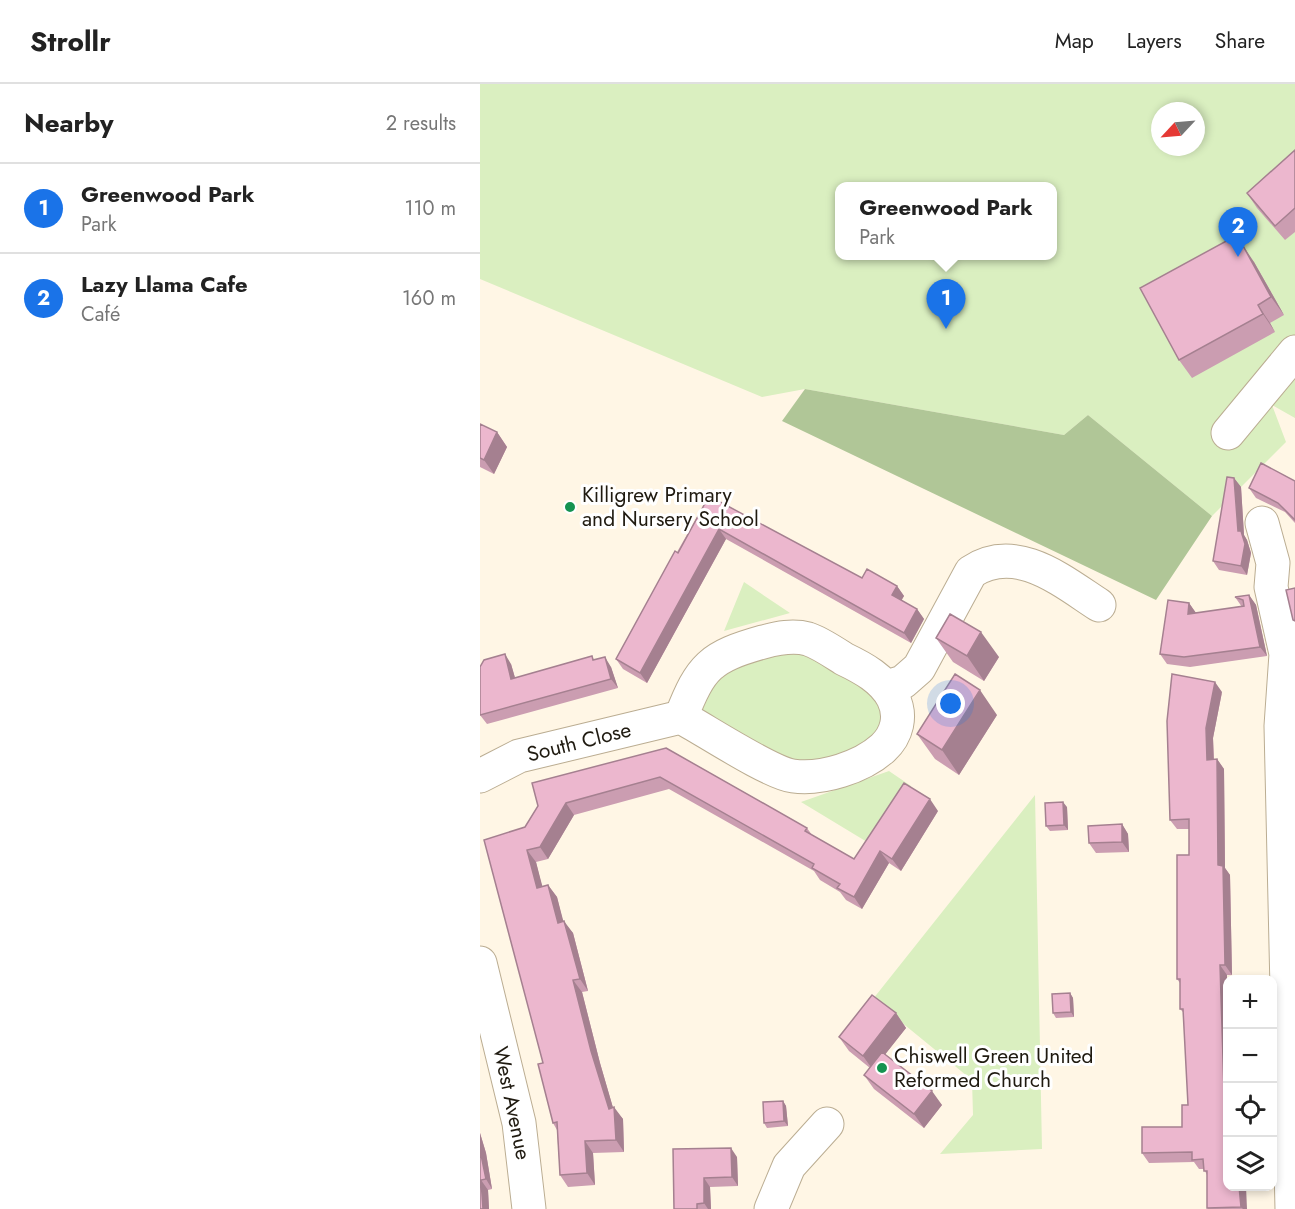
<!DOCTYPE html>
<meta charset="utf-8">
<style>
:root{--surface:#fff;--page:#f6f6f6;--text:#222;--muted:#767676;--line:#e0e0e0;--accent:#1a73e8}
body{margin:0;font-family:Jost,sans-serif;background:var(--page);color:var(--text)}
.controls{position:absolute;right:18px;bottom:18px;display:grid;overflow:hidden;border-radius:12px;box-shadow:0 3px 9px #0003}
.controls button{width:54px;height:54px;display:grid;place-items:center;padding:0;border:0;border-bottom:2px solid var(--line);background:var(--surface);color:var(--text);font:30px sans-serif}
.compass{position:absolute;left:671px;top:18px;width:54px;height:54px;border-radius:50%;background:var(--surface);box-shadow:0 3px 9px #0003;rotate:244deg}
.you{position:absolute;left:471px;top:620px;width:21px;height:21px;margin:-15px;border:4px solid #fff;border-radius:50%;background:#1a73e8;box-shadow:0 0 0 9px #1a73e833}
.badge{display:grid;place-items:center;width:39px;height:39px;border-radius:50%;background:var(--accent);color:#fff;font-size:20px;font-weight:700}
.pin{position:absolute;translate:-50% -50px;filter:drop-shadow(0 2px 3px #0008)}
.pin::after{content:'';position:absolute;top:32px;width:21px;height:18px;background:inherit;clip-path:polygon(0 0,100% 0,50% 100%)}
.popup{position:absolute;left:355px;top:98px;width:222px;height:78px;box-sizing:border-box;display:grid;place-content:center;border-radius:12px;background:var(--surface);filter:drop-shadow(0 2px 4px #0005);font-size:20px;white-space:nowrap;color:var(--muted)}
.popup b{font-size:22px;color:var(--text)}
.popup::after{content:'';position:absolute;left:50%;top:100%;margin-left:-12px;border:12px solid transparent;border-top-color:var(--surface)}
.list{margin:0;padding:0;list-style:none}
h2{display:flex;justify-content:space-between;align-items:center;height:78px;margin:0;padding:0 24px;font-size:26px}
h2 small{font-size:20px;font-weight:400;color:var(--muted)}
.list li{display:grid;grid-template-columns:39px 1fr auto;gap:18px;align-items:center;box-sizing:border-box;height:90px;padding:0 24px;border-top:2px solid var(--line)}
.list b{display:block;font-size:22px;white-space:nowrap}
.list p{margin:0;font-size:20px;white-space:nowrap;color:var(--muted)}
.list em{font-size:20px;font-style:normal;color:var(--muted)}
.icon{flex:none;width:33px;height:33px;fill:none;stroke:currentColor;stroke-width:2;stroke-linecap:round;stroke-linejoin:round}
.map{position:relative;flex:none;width:815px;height:1125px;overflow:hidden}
header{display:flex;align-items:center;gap:36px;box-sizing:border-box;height:84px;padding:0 30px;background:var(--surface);border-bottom:2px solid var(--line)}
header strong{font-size:28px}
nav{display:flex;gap:33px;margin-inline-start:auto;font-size:21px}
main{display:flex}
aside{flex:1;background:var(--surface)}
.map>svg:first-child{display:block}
</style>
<header>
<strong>Strollr</strong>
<nav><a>Map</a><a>Layers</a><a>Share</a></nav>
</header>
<main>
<aside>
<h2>Nearby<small>2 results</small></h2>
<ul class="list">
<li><span class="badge">1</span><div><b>Greenwood Park</b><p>Park</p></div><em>110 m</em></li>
<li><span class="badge">2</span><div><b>Lazy Llama Cafe</b><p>Café</p></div><em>160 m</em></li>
</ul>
</aside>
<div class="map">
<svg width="815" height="1125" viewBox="0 0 815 1125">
<rect width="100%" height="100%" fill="#fff6e5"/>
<path fill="#daefc0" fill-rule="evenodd" d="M0,0h815v334l-23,-13 14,37 -74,74 -124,-101 -24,20 -259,-46 -43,8 -282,-118zM680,27h36v36h-36zM360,103h212v69h-212z
M264,498l46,31 -66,18z
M334,566l64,48 5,29 -29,27 -49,15 -104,-55 -1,-24 41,-33z
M409,687l22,15 -34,62 -76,-46z
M555,711l7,354 -102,5 33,-39 -1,-35 -99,-81z"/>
<path fill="#b0c697" d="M325,305l259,46 24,-20 124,101 -56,84 -374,-179z"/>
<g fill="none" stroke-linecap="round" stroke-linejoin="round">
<defs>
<path id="minor" d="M748,349l67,-81
M782,439l11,40 -2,24 15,67 -5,72 11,483
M406,603l17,-5 16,-14 52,-96c45,-30 91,9 128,33
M0,692l39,-20 162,-39c24,13 89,56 112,59 29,4 69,-9 90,-28 14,-13 19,-32 10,-50 -10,-19 -30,-30 -49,-39 -11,-7 -24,-16 -36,-20 -15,-4 -30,-1 -45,3 -53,15 -62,24 -82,75
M0,879l39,160 10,86
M291,1125l18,-43 38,-42"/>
</defs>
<use href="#minor" stroke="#bbad92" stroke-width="35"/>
<use href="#minor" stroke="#fff" stroke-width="33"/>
</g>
<path fill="#cb9db1" d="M815,66v82l-10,8 -28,-32 -10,-15z
M756,163l18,15 30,53 -14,8 5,9 -83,46 -13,-18z
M0,340l17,8 10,15 -13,27 -14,-7z
M754,394l7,9 3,48 3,5 4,13 -4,22 -28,-5 -6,-9z
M815,397v42l-10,-11 -29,-14 -7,-10z
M229,412l153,82 35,8 7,10 -3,4 16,9 7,10 -13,24 -185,-104 -79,144 -24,-14 -7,-10z
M769,511l7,10 11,51 -77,11 -23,-3 -7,-10 29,-51 7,10 46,-6 -7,-10z
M456,554l63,19 -15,24 -31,-19z
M112,572l2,4 17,7 7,21 -131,36 -7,-9 31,-51 4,14z
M742,608l-9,46 1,21h3l7,10 1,99 5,7 2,100h-5v211l20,23h-39l-1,-1v-33l-3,-6h-5l-5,-7 -45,1 -7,-10 40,-26 6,-22 -4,-92 -4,-4v-26l-3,-4 12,-124v-26h-12l-7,-9z
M517,631l-38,60 -24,-16 -18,-25z
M186,664l141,80 5,7 42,24 84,-48 -37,60 -12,-8 -27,46 -16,-9 -6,-8 -20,-12 -6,-9 -145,-82 -95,26 -26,44 -12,3 6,25 6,-2 9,12 6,25 10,11 15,58 -6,1 18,71 13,45 10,11 1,33 -31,1 2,32 -27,2 -8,-12 -3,-45 -4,-7 -10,-60 -18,-236 13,-21z
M587,723l1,23 -18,1 -4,-5z
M642,740l6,10 1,18 -33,1 -7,-10z
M590,909l3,5 1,19 -18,1 -3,-5z
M416,929l10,15 -21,26 57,51 -18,23 -50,-39 -10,-14 6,-7 -21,-17 -10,-14z
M303,1017l3,5 2,20 -21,2 -3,-5z
M0,1049l6,20 6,36 -4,1 1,19h-9z
M193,1065l64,8 1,29 -28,1 1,22h-37z"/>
<path fill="#a58090" d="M762,160l12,18 30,53 -13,-18z
M778,221l12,18 5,9 -12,-18z
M17,348l10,15 -13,27 -10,-14z
M754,394l7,9 3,48 3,5 4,13 -4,22 -6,-9z
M239,445l7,10 -79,144 -7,-10z
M417,502l7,10 -5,9 -7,-10z
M769,511l7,10 11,51 -7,-9z
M709,519l7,10 -8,1z
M437,525l7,10 -13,24 -7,-10z
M501,548l18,25 -15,24 -17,-25z
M25,570l6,10 7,24 -7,-9z
M125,573l6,10 7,21 -7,-9z
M735,598l7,10 -9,46 1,31 -7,-9 -1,-32z
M500,606l17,25 -38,60 -17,-25z
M737,675l7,10 1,99 5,7 2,100 -7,-10 -7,-100z
M450,715l8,12 -37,60 -9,-12z
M583,718l4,5 1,23 -4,-5z
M86,719l8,12 -26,44 -8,-12z
M642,740l6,10 1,18 -7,-10z
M47,766l9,12 10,38 -9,-12z
M400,767l9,12 -27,46 -8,-12z
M68,801l9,12 10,38 -9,-12z
M84,837l9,12 15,58 -8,-12z
M740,881l7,10v179l-1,-2z
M93,896l9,12 18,71 14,48v-4l9,12 1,33 -8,-12 -7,-31 -18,-58z
M590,909l3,5 1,19 -3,-5z
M416,929l10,15 -33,42 -10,-14z
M452,1007l10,14 -18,23 -10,-14z
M303,1017l3,5 2,20 -4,-5z
M0,1049l6,20 6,36 -6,-10 -6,-29z
M105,1057l8,12 2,32 -8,-12z
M251,1064l6,9 1,29 -6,-9z
M224,1094l6,9 1,22h-3l-4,-6z
M1,1096l7,10 1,19h-6z
M759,1102h7l1,23h-4l-2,-2z"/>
<path fill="#ecb7ce" stroke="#a58090" stroke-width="1.5" d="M815,66v58l-20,18 -28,-33z
M750,155l5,8 7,-3 29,53 -13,8 5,9 -84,46 -39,-72z
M0,340l17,8 -13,28 -4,-2z
M781,379l34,18v39l-17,-17 -29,-15z
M747,393l7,1 4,53h3l4,13 -4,22 -28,-5z
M229,412l153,82 5,-9 30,17 -5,9 25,14 -13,24 -185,-104 -79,144 -24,-14 59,-108 3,2z
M815,504v33l-2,-1 -7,-30z
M769,511l11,52 -76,10 -24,-3 8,-54 21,3 -1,11 56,-8 -1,-6 -8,-3z
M470,530l31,18 -14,24 -31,-18z
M25,570l6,25 81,-23 1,4 12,-3 6,22 -131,36v-48l4,-7z
M475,590l25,16 -38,60 -25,-16z
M692,590l43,8 -9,46 1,32 10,-1 1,106 5,1 2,99h-5l6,187h1v34h12l2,21 -34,1v-37h-3l-1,-12 -11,1v-8l-50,1v-26h40v-22h6l-5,-96h-3v-30h-3v-124h12v-36l-19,1 -3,-99z
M186,664l141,80 -2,3 49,28 50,-76 26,16 -38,60 -12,-8 -26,46 -17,-9 3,-4 -28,-16 2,-4 -154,-87 -94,26 -26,44 -13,3 10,38 11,-3 10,38 6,-2 16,58 -7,1 18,71 18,58 5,-2 2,33 -31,1 2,32 -27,2 -3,-53 -4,1 -15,-59 5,-1 -59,-223 41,-13 13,-21 -6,-23z
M583,718l1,23 -18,1 -1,-23z
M642,740v18l-33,1 -1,-17z
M590,909l1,19 -18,1 -1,-19z
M392,911l24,18 -33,43 -24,-19z
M402,968l50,39 -18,23 -50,-39z
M303,1017l1,20 -20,2 -1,-21z
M251,1064l1,29 -28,1v25l-7,1v5h-23l-1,-60z
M0,1066l6,29 -5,1 2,29h-3z"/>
<g fill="#159351" stroke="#fff" stroke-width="2">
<circle cx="90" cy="423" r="6"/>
<circle cx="402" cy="984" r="6"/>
</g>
<g text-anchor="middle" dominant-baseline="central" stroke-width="6" stroke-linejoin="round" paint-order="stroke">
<g font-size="21" fill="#1f1a10" stroke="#fff" text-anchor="start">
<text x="102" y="411">Killigrew Primary<tspan x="102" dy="24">and Nursery School</tspan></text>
<text x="414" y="972">Chiswell Green United<tspan x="414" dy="24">Reformed Church</tspan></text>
</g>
<g font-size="21" fill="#1f1a10" stroke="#fff">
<text transform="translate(99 658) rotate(-14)">South Close</text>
<text transform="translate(32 1019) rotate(78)">West Avenue</text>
</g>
</g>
</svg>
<div class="controls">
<button>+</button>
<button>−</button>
<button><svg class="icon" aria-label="locate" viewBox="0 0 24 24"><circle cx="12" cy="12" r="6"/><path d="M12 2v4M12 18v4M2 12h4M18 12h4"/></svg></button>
<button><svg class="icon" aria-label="layers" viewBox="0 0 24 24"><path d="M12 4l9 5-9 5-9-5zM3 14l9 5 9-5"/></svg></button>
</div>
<svg class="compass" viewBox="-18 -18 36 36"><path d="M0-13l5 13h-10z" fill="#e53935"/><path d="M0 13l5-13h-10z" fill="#767676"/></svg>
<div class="you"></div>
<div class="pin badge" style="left:466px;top:245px">1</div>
<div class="popup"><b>Greenwood Park</b>Park</div>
<div class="pin badge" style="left:758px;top:173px">2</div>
</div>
</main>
